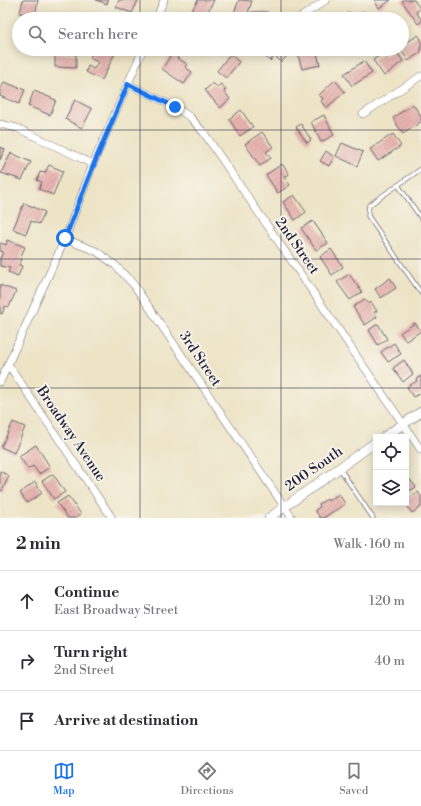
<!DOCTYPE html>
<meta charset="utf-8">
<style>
:root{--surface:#fff;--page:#f2f2f3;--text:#2b2b33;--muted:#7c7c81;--line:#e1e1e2;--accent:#1a73e8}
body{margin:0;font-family:"Libre Bodoni",serif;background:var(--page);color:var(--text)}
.controls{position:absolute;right:12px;bottom:12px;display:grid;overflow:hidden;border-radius:0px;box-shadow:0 2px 10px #0003}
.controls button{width:36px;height:36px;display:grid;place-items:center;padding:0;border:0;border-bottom:1px solid var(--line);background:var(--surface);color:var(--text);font:20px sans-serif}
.stop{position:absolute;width:12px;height:12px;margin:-9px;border:3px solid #1a73e8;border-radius:50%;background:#fff}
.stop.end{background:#1a73e8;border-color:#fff;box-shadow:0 1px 4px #0008}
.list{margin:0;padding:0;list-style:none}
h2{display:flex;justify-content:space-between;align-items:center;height:52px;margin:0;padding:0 16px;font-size:17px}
h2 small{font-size:13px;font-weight:400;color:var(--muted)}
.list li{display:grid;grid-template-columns:26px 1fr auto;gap:12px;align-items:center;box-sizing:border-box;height:60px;padding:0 16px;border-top:1px solid var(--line)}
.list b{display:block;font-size:15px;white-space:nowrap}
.list p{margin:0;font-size:13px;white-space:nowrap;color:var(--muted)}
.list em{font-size:13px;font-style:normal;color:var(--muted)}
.icon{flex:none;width:22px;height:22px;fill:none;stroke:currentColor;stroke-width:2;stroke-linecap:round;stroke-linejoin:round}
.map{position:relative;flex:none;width:421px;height:518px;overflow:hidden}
.search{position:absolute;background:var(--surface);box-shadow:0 2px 10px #0003;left:12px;right:12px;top:12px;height:44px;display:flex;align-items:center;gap:10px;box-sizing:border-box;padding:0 14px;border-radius:22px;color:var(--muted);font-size:15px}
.sheet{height:232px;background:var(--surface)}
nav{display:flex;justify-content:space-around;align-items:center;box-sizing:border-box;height:56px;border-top:1px solid var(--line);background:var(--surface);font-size:11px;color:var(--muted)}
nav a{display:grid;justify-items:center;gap:2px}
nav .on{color:var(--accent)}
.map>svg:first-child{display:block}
</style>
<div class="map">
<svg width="421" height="518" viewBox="0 0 421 518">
<defs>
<pattern id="building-hatch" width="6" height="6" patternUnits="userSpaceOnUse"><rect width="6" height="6" fill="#e7b4b0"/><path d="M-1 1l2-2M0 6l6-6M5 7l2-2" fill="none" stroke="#c69a98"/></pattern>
</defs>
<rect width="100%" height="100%" fill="#f7f3e8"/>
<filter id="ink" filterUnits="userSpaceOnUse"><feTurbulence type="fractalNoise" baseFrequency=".025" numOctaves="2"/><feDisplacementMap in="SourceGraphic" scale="8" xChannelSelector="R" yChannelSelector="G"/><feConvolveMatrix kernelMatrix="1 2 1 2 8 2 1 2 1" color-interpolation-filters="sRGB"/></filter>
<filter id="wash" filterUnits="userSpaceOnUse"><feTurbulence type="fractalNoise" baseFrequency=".012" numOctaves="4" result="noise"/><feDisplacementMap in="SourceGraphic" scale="16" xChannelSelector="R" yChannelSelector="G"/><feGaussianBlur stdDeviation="0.9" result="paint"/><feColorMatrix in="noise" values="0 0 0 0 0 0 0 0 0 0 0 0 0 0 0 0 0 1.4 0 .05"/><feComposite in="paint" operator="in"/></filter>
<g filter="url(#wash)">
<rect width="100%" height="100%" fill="#ede4c6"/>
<g id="blocks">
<path fill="url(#building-hatch)" d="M23,0h15l-3,16 -15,-3z
M96,0h12l-1,4z
M119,0h19l-6,13 -16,-6z
M198,0h16l-9,17 -13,-7z
M239,0l13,1 -6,18 -14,-1z
M374,0h17l-12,8z
M403,0h11l6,9 -4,3 5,7v3l-3,2 -16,-23z
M363,11l5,8h-25l-1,-2 7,-5 4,6z
M251,12h17v7h-17z
M418,35l3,4v13l-13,9 -7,-12h1v-3z
M94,49h13l8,4 -13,27 -16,-8 2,-6 6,3 4,-7 -8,-4z
M261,49h27l3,3 -10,10 -6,-6 -5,5 -11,-10z
M305,49h11l4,16 -18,4 -5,-18z
M395,49l8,12 -19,15 -11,-16 10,-7 2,3z
M173,52l5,4 -1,2 10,6 -2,3 7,5 -8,12 -22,-15z
M55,54h21v14l-21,-1z
M230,54l9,8 -13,16 -9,-7z
M364,61l8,12 -20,13 -8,-12z
M335,80l10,12 -19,16 -5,-7 2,-2 -4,-4z
M4,82l21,8 -6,14 -19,-8v-5z
M213,83l4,4 4,-3 5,6 -2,1 6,8 -10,9 -15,-18z
M34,91l22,9 -6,15 -22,-9z
M75,100l17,9 -10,19 -17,-9z
M413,104l8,12v6l-18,12 -10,-16z
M241,110l12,17 -13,9 -11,-17z
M324,115l10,20 -13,7 -10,-20z
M301,124l10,16 -4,3 -11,-16z
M262,132l11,15 -7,5 5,6 -11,8 -15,-22z
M393,134l8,12 -23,15 -8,-12z
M342,143l21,9 -6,14 -21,-10z
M0,147l5,2 -5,11z
M326,151l8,6 -5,9 -9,-5z
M11,153l20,9 -9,18 -21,-7z
M282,164l7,10 -5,3 6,8 -12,8 -12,-18z
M49,165l14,6 -10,24 -14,-6 3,-7 -5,-2 3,-8 5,1z
M294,195l12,17 -11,8 -12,-18z
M24,203l21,9 -6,12 -8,-3 -5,13 -13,-5z
M313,221l15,22 -12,7 -15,-22z
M7,240l18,7 -5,11 2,1 -3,6 3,1 -4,10 -10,-4 2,-4 -10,-2v-7l3,-7 -3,-1v-6l1,-2 5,2z
M331,249l12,18 -11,8 -12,-18z
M349,274l13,18 -12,8 -13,-18z
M390,278l6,10 -15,10 -6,-9z
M0,285l16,6 -7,16 -4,-1 -3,8 -2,-1z
M365,299l4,5 2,-2 6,9 -3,1 3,5 -12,8 -12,-18z
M415,323l6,8 -15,10 -6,-8z
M378,324l9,15 -9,6 -9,-15z
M394,343l7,11 -13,8 -7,-10z
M404,360l9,14 -10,8 -10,-14z
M421,376v17l-8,4 -6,-10 10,-6 -1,-2z
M13,422l12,5 -11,26 -13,-6z
M36,445l14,22 -11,7 -6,-8 -5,3 -9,-13z
M0,471l9,5 -7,15 -2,-1z
M53,474l12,18 -11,7 -12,-18z
M406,475l10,12 -10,6z
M35,482l7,11 -15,10 -7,-10z
M418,492l3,4v11l-9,6 -7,-10h1v-3z
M339,494l6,10 -22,14h-3l-5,-8 5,-3 -1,-3 8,-5 1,2z
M68,496l13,18 -6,4h-7l-11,-15z"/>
</g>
</g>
<g filter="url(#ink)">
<use href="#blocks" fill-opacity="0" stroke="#69666c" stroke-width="1"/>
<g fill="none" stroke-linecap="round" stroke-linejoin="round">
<defs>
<path id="service" d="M421,169l-23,16 23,33
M398,185l-29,20 -1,11 53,77
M340,469l33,49"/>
<path id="minor" d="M156,19l8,-19
M298,19l28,-19
M128,84l47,23 15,10 14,16 217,317
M363,114l58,-38
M0,124l17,4 76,36
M65,239l31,12 19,14 19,20 158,233
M8,364l104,154
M0,382l65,-143 28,-75 50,-115"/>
<path id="tertiary" d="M384,437l37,-25
M269,518l107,-76"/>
</defs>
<use href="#service" stroke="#69666c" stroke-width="5"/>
<use href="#minor" stroke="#69666c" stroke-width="8"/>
<use href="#tertiary" stroke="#69666c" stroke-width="10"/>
<use href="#service" stroke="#fff" stroke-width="3.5"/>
<use href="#minor" stroke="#fff" stroke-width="7"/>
<use href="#tertiary" stroke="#fff" stroke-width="9"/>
</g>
</g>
<g fill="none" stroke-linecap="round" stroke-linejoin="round" filter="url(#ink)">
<path stroke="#1a73e8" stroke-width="5" d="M65,238l29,-74 34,-80 47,23"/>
</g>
<path fill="none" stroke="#22223b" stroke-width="1" stroke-opacity="0.55" d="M140,0v19M281,0v19M140,49v469M281,49v469M0,130h421M0,259h421M0,388h421"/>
<g text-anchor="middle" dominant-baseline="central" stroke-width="4" stroke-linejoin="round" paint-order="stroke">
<g font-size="14" fill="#22223b" stroke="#f7f3e8">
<text transform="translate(297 246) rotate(55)">2nd Street</text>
<text transform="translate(200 359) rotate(56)">3rd Street</text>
<text transform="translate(71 434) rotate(56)">Broadway Avenue</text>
<text transform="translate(314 469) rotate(-35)">200 South</text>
</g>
</g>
</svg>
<div class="controls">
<button><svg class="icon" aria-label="locate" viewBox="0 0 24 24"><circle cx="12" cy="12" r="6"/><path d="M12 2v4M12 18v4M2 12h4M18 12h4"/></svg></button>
<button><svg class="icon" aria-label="layers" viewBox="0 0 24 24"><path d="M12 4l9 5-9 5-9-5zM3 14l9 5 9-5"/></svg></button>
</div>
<div class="stop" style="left:65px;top:238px"></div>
<div class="stop end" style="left:175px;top:107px"></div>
<div class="search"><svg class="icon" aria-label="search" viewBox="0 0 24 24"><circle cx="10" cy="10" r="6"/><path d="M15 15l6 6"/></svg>Search here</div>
</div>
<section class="sheet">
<h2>2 min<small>Walk · 160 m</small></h2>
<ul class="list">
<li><svg class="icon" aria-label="ahead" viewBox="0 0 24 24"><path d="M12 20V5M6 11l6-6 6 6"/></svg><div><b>Continue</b><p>East Broadway Street</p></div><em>120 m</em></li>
<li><svg class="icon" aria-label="right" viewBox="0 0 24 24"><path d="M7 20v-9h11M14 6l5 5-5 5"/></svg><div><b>Turn right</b><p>2nd Street</p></div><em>40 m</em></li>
<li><svg class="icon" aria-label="arrive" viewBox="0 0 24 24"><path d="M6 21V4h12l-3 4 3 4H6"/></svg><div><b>Arrive at destination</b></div></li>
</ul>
</section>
<nav>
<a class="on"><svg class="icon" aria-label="map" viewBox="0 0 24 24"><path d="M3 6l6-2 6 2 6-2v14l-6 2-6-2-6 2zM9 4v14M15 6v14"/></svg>Map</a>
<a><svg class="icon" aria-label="directions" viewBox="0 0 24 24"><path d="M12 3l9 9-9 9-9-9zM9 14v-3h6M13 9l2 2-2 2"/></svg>Directions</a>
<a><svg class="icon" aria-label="saved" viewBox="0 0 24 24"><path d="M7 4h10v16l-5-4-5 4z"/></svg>Saved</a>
</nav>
